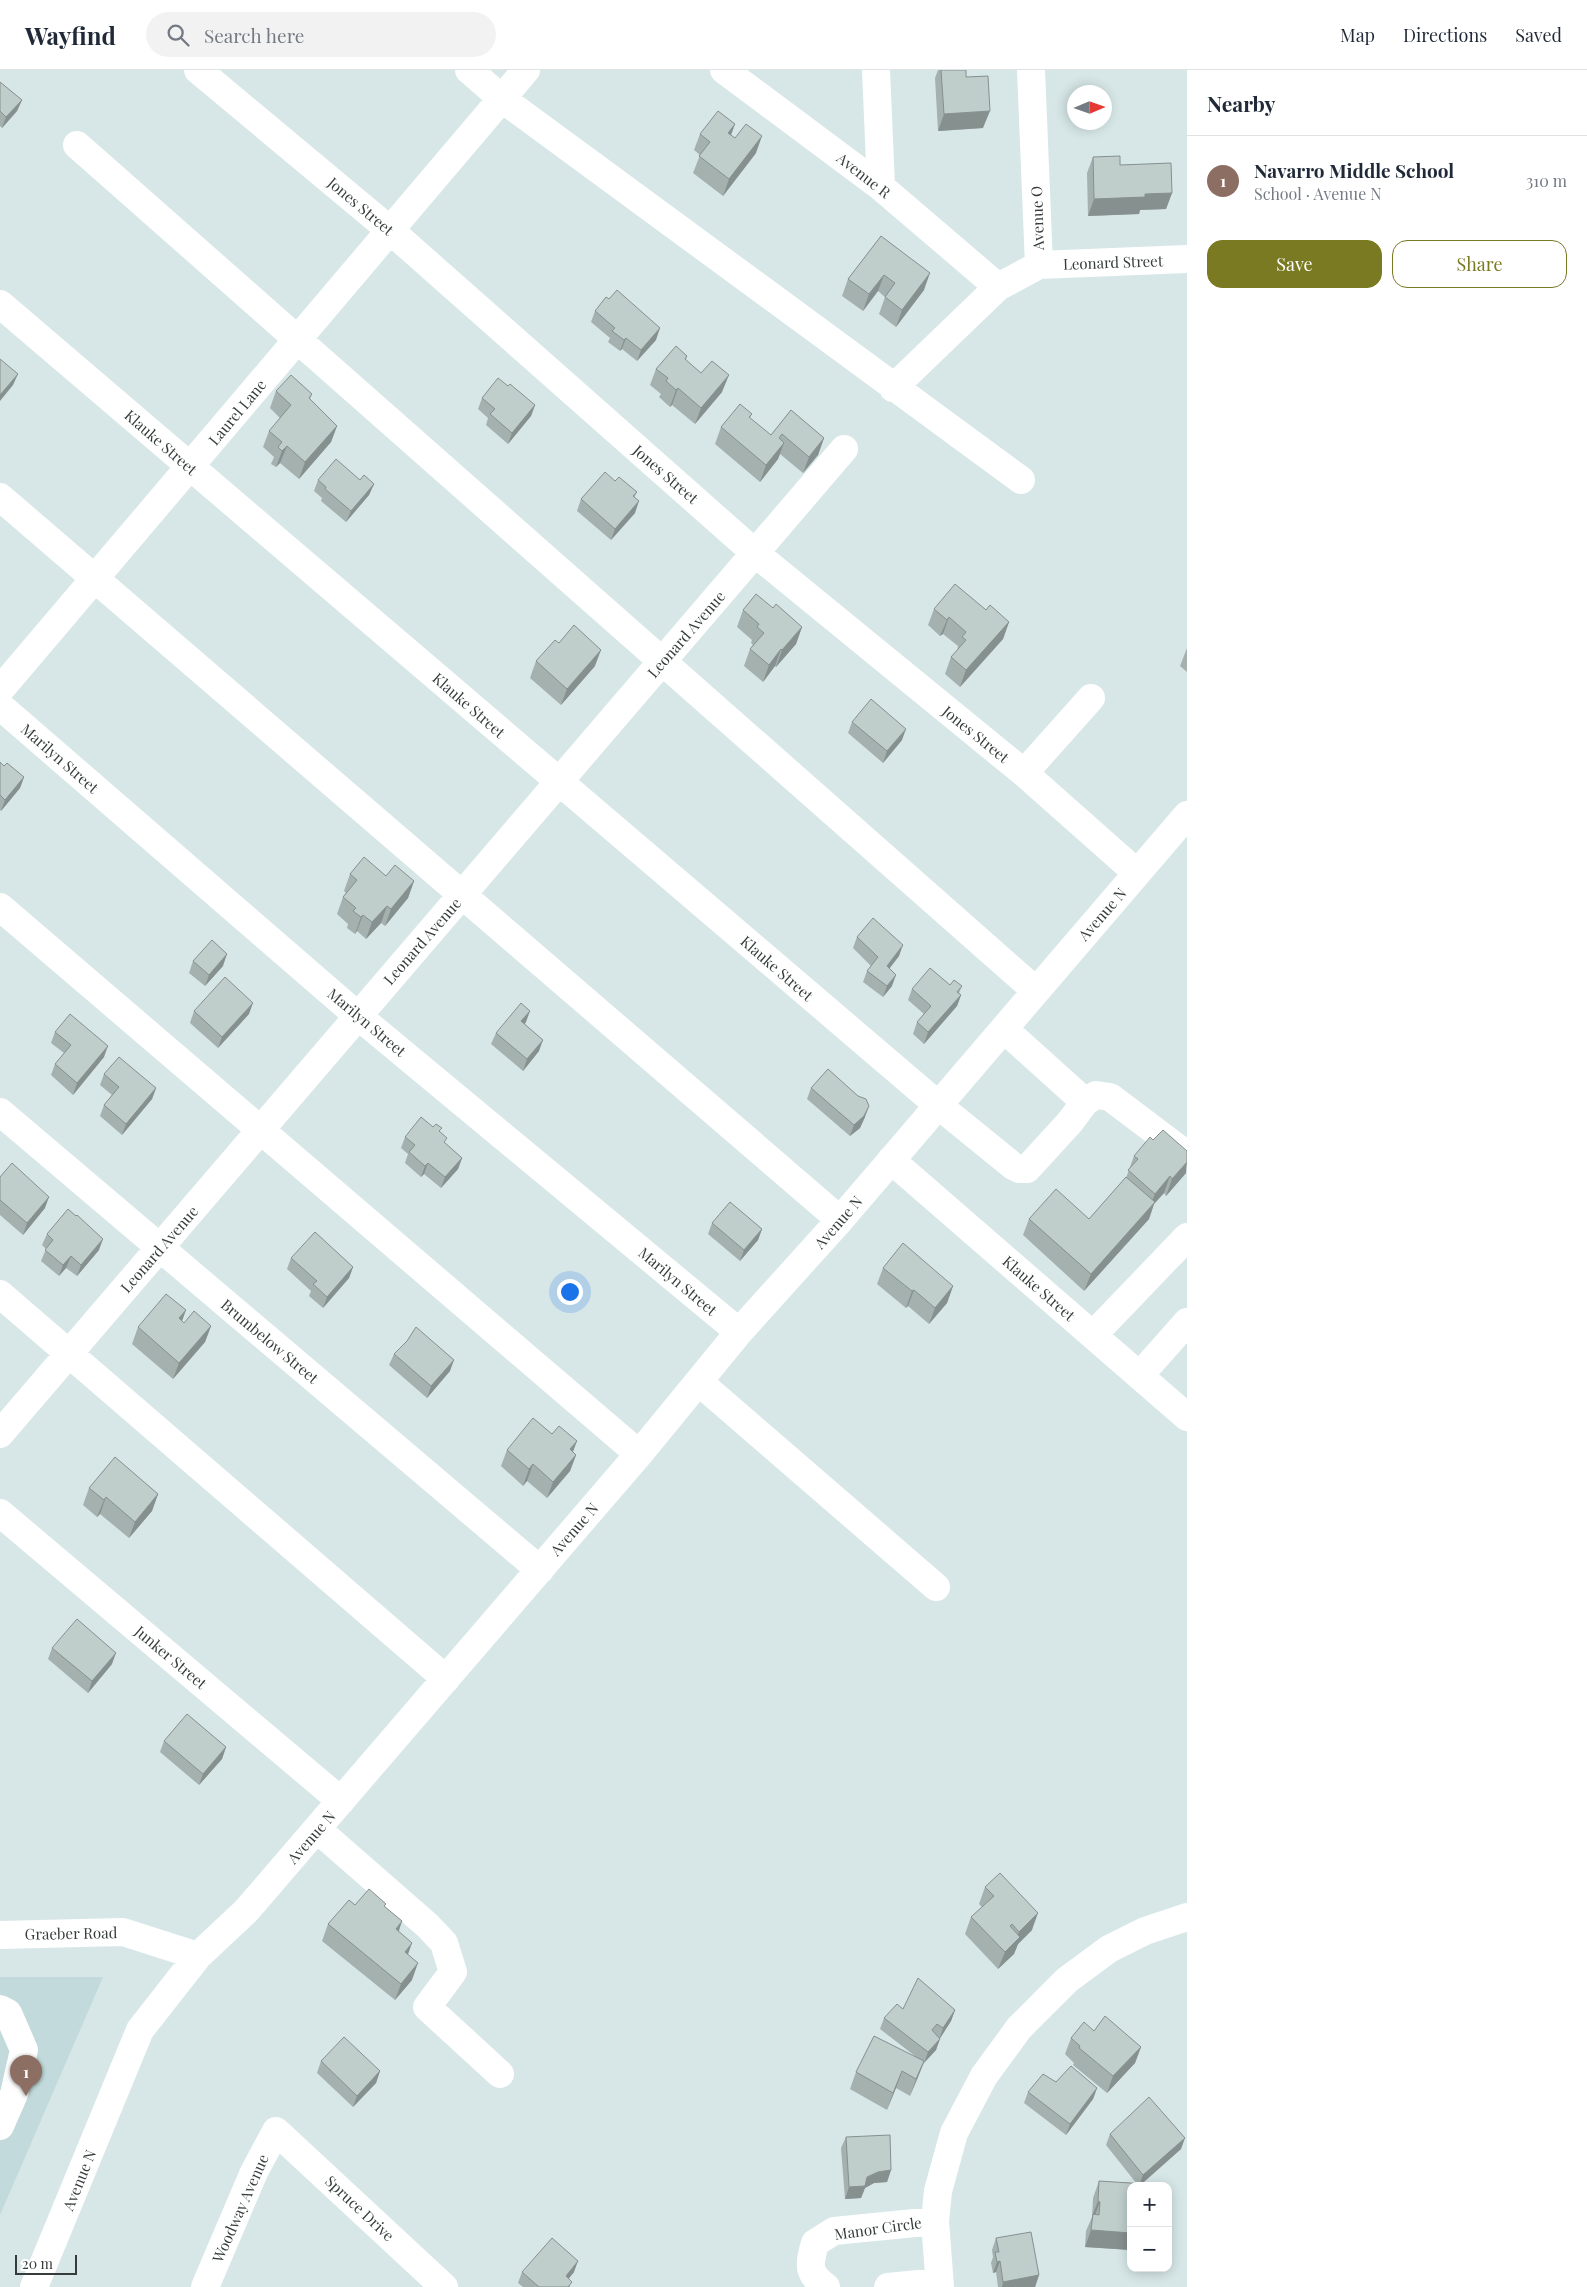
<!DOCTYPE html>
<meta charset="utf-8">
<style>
:root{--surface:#fff;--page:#f2f2f3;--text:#1f2937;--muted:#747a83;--line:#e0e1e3;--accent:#7a7a22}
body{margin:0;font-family:"Playfair Display",serif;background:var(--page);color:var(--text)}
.controls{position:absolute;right:15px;bottom:15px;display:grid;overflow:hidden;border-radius:10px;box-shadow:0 2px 12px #0003}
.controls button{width:45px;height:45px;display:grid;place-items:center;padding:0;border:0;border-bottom:1px solid var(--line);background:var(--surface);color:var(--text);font:25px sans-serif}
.compass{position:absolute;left:1067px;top:15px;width:45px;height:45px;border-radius:50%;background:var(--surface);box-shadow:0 2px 12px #0003;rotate:88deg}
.scale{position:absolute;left:15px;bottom:12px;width:62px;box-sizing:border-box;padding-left:5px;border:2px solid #363c3c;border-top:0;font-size:14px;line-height:18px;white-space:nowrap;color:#363c3c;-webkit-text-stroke:4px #fff;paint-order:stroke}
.you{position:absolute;left:569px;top:1221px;width:18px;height:18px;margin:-12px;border:4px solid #fff;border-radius:50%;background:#1a73e8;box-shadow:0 0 0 8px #1a73e833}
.badge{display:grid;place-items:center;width:32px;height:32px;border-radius:50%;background:var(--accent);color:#fff;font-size:16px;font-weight:700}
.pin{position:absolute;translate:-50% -41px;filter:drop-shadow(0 1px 2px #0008)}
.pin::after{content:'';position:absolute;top:26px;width:18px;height:15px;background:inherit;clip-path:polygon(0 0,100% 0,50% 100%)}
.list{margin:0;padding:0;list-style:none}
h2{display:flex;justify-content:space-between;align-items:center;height:65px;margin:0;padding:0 20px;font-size:21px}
h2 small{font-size:16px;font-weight:400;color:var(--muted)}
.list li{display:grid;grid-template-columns:32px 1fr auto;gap:15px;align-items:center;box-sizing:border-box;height:90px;padding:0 20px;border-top:1px solid var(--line)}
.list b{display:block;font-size:19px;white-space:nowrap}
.list p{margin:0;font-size:16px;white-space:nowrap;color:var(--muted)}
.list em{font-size:16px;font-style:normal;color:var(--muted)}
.actions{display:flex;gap:10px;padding:15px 20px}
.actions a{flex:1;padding:11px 0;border:1px solid var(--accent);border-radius:15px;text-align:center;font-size:18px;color:var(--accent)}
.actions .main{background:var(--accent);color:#fff}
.icon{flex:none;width:28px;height:28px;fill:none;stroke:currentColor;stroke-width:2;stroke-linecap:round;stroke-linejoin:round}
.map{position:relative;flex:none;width:1187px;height:2217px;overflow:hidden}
header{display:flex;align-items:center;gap:30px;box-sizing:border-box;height:70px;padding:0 25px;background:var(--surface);border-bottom:1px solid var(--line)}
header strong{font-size:24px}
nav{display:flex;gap:28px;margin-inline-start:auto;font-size:18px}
.search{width:350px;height:45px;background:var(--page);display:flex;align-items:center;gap:12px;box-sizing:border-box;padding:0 18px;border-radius:28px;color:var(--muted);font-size:19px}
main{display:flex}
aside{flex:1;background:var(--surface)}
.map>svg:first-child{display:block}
</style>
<header>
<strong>Wayfind</strong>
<div class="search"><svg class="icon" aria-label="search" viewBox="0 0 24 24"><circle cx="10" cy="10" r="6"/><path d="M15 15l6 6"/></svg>Search here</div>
<nav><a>Map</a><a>Directions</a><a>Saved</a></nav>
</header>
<main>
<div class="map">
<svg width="1187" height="2217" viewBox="0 0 1187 2217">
<rect width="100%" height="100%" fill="#d7e7e8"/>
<path fill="#c2dadb" d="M0,1907h103l-103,238z"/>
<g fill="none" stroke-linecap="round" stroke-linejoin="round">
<path stroke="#fff" stroke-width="28" d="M198,0l193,161 364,322 269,220 113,100
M469,0l32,28 520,382
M724,0l157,117 117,100
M876,0l5,117
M77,75l959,846
M1039,195l148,-6
M0,234l938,801 75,61 6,3h8l43,-47 15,-20 -81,-73
M893,318l105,-101 41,-22 -8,-195
M0,427l840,723
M0,620l526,-620
M0,636l358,310 381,316
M1024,703l67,-75
M0,837l639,547
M1085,1032l11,-7 14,2 77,58
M0,1042l540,458
M891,1090l296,257
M0,1224l446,385
M1093,1265l94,-98
M1140,1305l47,-53
M699,1312l237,205
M0,1364l844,-985
M0,1443l341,288
M317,1759l111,97 16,17 9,29 -26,35 73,67
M0,1865l123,-3 75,24
M0,1939l8,4 16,37 -10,44 -14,32
M34,2217l106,-257 58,-74 48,-45 393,-457 100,-122 101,-112 347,-405
M205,2217l49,-115 22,-41 168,156
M826,2217c-19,-14 -17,-22 -11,-44l19,-12 101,-10
M888,2217l50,-5
M940,2217l-5,-66 3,-30 16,-58 30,-57 35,-48 48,-48 42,-31 36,-18 42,-14"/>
</g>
<path fill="#a4b1af" d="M938,0h28v7l17,51 -45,3 -3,-53z
M0,12l22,18 -5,11 -15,17 -2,-2z
M700,64l31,1 25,18 -33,43 -30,-23 7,-18 -6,-5z
M1093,87l27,8 52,28 -6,16 -26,1 -1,4 -51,2 -1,-43z
M881,166l43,54 -28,37 -17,-13 6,-17 -7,-6 -15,20 -21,-15 6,-17z
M595,241l61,29 -19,21 -15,-12 -2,2 -12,-9 2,-4 -19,-16z
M687,286l-1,4 36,32 -27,32 -23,-19 -2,2 -11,-10 2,-3 -11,-9 6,-16z
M508,316l27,19 -4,11 -23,28 -22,-19 2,-7 -10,-9 4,-11z
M276,321l36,3 -2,5 27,27 -6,16 -32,37 -19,-16 -4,4 -5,-3 3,-7 -11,-10 6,-16 11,-13 -10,-10z
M791,340l33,28 -6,17 -15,18 -23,-19 -2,5 -18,23 -45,-38 6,-17 31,-13 -2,4 21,17z
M318,410h42l14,4 -5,11 -23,27 -25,-21 1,-3 -8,-7z
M615,411l22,11 -3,6 1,15 -24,27 -34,-29 4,-12z
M773,538l29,19 -6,17 -20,23 -1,-1 -12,16 -19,-16 6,-17 3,-4 -2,-2 1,-3 -15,-13 6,-17z
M934,539l52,1 23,12 -6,17 -43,48 -15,-13 6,-17 6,-6 1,-5 -15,-12 -3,2 -12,-11z
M559,573l36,23 -34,39 -31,-27 6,-17z
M1187,578v24l-7,-6z
M852,652l50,18 -19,23 -35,-30z
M0,692l4,4 20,11 -4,11 -19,23 -1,-1z
M350,804l36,2 28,5 -6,17 -23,28 -4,-3 -15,16 -9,-8 -2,3 -8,-6 1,-4 -11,-10 6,-17 3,-4 -2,-2z
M857,867l42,19 -10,12 3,18 -9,11 -20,-15 4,-11 4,-5 -18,-18z
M193,891l30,5 -18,20 -16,-13z
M950,915l12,1 -3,7 2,2 -4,11 -33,38 -11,-10 4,-12 7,-8 -16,-14 4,-11z
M194,941l55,3 -31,34 -28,-25z
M526,952l-1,2 14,27 -16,20 -32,-27 5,-11z
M55,962l49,25 -31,38 -22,-20 4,-11 9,-11 -13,-10z
M104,1004l52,14 -4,11 -30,36 -22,-19 4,-11 8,-10 -12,-10z
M811,1018l47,8 7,21 -5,11 -10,8 -43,-37z
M433,1057l7,5 5,11 17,15 -4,11 -17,19 -17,-14 -3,3 -16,-14 3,-9 -7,-6 4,-11z
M1134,1086l52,17 -20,23 -2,-3 -10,11 -5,15 -65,72 -61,-56 6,-16h60l37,-41z
M0,1107l45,31 -22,27 -23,-20z
M712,1153l50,6 -4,11 -18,21 -32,-27z
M47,1164l52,16 -22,26 -11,-8 -7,8 -18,-15 5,-12 -4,-4z
M291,1188l62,9 -4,11 -26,30 -14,-12 2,-5 -24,-22z
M883,1198l70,18 -6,17 -18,21 -21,-18 -2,2 -29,-24z
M182,1251l2,2 27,3 -6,16 -32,37 -41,-35 6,-17z
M394,1284l56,17 -23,27 -38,-33z
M507,1380l66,2 3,3 -6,16 -23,27 -20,-17 -4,5 -22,-20z
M89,1418l69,6 -6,17 -23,27 -29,-24 -3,3 -14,-12z
M52,1578l60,16 -24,29 -40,-34z
M164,1671l62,6 -4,12 -23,26 -39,-33z
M985,1817l47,43 -14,14 -4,10 -16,15 -33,-35 6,-17 11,-10 -3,-3z
M355,1835l30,2 17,14 -3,10 9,24 4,25 -17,20 -73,-59 6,-17z
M903,1939l52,1 -4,11 -11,17 -4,12 -12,13 -14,33 -14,-8 -9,22 -37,-21 6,-17 59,-16 -35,-27 4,-11z
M1094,1961l47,16 -6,16 -28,30 -34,-28 1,-2 -9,-9 6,-16z
M321,1991l59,10 -4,12 -23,24 -36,-34z
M1097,2018l-4,11 -27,36 -42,-32 4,-11z
M1110,2064l71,15 -39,35 -11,2v64l-46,-3 1,-16 6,-14 1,-19 6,-17 38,3 -31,-39z
M846,2067l45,33 -4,12 -13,1 -9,5 -4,10 -16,1 -4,-51z
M996,2168l43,37 -4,12h-37l-2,-15 -3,1 -2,-10 2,-6 -1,-7z
M522,2202h52l-5,6 1,9h-47l-5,-4z"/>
<path fill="#86908e" d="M22,30l-5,11 -15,17 4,-11z
M990,41l-7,17 -45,3 6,-17z
M735,54l-6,17 -1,-8z
M762,66l-6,17 -33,43 6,-17z
M1172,123l-6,16 -26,1 -1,4 -51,2 6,-17 51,-5z
M930,203l-6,17 -28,37 6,-17z
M884,205l-6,16 -15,20 6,-17z
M660,258l-4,12 -19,21 4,-11z
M626,268l-4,11 -2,2 4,-11z
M18,304l-5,11 -13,16v-6z
M729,305l-7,17 -27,32 6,-16z
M678,318l-6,17 -2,2 6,-17z
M535,335l-4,11 -23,28 4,-11z
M337,356l-6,16 -32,37 6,-17z
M824,368l-6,17 -15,18 6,-16z
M784,373l-6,16 -18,23 6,-17z
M287,376l-7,17 -4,4 6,-16z
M374,414l-5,11 -23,27 5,-11z
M639,431l-4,12 -24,27 4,-11z
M949,547l-6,17 -3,2 7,-16z
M1009,552l-6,17 -43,48 6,-17z
M802,557l-6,17 -20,23 6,-17z
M781,579l-6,17 -12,16 6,-17z
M601,580l-6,16 -34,39 6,-16z
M906,659l-4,11 -19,23 4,-12z
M24,707l-4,11 -19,23 4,-11z
M414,811l-6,17 -23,28 6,-17z
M387,836l-6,17 -15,16 6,-17z
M363,845l-6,16 -2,3 6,-17z
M903,875l-4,11 -16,21 4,-11z
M227,884l-4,12 -18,20 4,-11z
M896,905l-4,11 -9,11 4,-11z
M961,925l-4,11 -33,38 4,-12z
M253,933l-4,11 -31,34 4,-11z
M530,941l-4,11 -9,10 4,-11z
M543,970l-4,11 -16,20 4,-12z
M108,976l-4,11 -31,38 4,-12z
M156,1018l-4,11 -30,36 4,-11z
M869,1036l-4,11 -5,11 -10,8 4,-11z
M462,1088l-4,11 -17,19 4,-11z
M1187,1092l-1,11 -20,23 6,-17z
M428,1093l-4,11 -3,3 4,-11z
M1170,1106l-6,17 -10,11 -5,15 -65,72 7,-17 58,-66 6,-14z
M49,1127l-4,11 -22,27 4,-12z
M762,1159l-4,11 -18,21 4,-11z
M103,1169l-4,11 -22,26 4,-11z
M71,1186l-5,12 -7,8 4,-11z
M353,1197l-4,11 -26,30 4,-11z
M953,1216l-6,17 -18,21 6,-16z
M914,1220l-6,16 -2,2 6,-17z
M186,1240l-6,17 -1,-9z
M211,1256l-6,16 -32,37 6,-16z
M454,1290l-4,11 -23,27 4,-12z
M577,1371l-6,16 -1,-8z
M576,1385l-6,16 -23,27 6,-16z
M533,1394l-6,17 -4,5 6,-17z
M158,1424l-6,17 -23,27 6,-16z
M106,1427l-6,17 -3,3 7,-17z
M116,1583l-4,11 -24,29 4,-12z
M226,1677l-4,12 -23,26 4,-11z
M1038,1843l-6,17 -14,14 -4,10 -16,15 7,-17 10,-10 4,-10z
M402,1851l-6,17v-9z
M412,1873l-6,17 -1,-8z
M418,1893l-6,17 -17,20 6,-16z
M955,1940l-4,11 -12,19 4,-12z
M940,1969l-4,11 -12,13 4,-11z
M1141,1977l-6,16 -28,30 6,-17z
M924,1991l-6,16 -8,19 6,-17z
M380,2001l-4,12 -23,24 4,-11z
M902,2001l-6,17 -9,22 6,-17z
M1097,2018l-4,11 -27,36 4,-11z
M1185,2068l-4,11 -42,37 4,-11z
M891,2100l-4,12 -13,1 -9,5 -4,10 -16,1 4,-12 29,-15z
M1098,2131l2,1 -6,16 -2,-2z
M1091,2160l40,3v17l-46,-3z
M578,2191l-4,11 -12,15 4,-11z
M1000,2191l-4,11 -3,1 4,-11z
M1039,2205l-4,12h-33l1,-5z"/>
<path fill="#bfcecb" stroke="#86908e" d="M941,0h25v7l22,-1 2,35 -46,3z
M0,12l22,18 -16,17 -6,-6z
M718,41l17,13 -7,9 7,5 11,-14 16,12 -33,43 -30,-23 11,-14 -10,-8z
M1120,86v9l51,-2 1,30 -27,1v3l-51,2 -1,-42z
M881,166l49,37 -28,37 -17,-13 10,-14 -11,-8 -15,19 -21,-15z
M617,220l43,38 -19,22 -15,-12 -2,2 -12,-9 3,-3 -20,-17 11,-14 3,2z
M676,276l11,10 -2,3 16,14 11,-12 17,14 -28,33 -23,-20 -2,2 -10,-9 2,-3 -12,-9z
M0,289l18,15 -18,21z
M291,305l21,19 -3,4 28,28 -32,36 -18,-16 -5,5 -4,-4 4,-5 -13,-11 22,-26 -15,-14z
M498,308l10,8 2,-2 25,21 -23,28 -22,-19 5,-5 -13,-11z
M740,334l12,10 -3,3 22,18 20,-25 33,28 -15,19 -27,-23 -3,4 5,5 -18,22 -45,-38z
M336,389l24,21 4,-5 10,9 -23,27 -26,-22 1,-2 -8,-7z
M605,402l10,9 4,-4 18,15 -4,4 6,5 -24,28 -34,-30z
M955,514l31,26 4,-5 19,17 -43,48 -15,-13 15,-17 -4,-3 4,-5 -17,-15 -2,3 -13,-11z
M756,524l17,14 3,-4 26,23 -20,23 -1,-1 -12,16 -19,-16 14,-16 -7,-6 2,-3 -16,-14z
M574,555l27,25 -34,39 -31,-28 19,-21 4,3z
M871,629l35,30 -19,22 -35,-29z
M0,692l4,4 3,-3 17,14 -19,23 -5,-5z
M364,787l22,19 9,-11 19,16 -23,28 -4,-3 -15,16 -9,-7 -2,2 -8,-6 3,-3 -13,-11 14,-17 -7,-6z
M873,848l30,27 -16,21 9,9 -9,11 -20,-15 11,-14 -21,-20z
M212,870l15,14 -18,21 -16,-14z
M930,898l20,17 4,-5 8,6 -5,6 4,3 -33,37 -11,-10 14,-16 -19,-17z
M225,907l28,26 -31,34 -28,-26z
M521,933l9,8 -9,10 22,19 -16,19 -31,-26z
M70,944l38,32 -31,37 -22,-19 16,-19 -16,-13z
M119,987l37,31 -30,36 -22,-19 15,-18 -15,-13z
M828,999l30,27 8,3 3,7 -5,10 -10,9 -43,-37z
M421,1047l12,10 3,-3 6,4 -3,3 8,7 -3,4 18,16 -17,19 -17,-14 -3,3 -16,-14 6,-7 -10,-8z
M1163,1060l24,21v11l-15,17 -2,-3 -15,18 -27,-24 10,-11 -4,-3 16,-19 3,3z
M12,1093l37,34 -22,26 -27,-23v-23z
M1126,1107l29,25 -64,72 -62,-55 27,-30 33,30z
M730,1132l32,27 -18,21 -32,-27z
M68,1139l8,7 1,-1 26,24 -22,26 -10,-9 -8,9 -18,-15 8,-10 -6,-6z
M315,1162l38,35 -26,30 -14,-13 4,-3 -26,-23z
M903,1173l50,43 -18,22 -21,-18 -2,1 -29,-23z
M166,1224l20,16 -7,8 5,5 10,-12 17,15 -32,37 -41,-36z
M416,1257l38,33 -23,26 -37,-32 13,-13z
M533,1348l19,16 7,-8 18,15 -7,8 6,6 -23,27 -20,-18 -4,5 -22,-19z
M115,1387l43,37 -23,28 -29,-25 -2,3 -15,-12z
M77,1549l39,34 -24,28 -40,-33z
M187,1644l39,33 -23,27 -39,-33z
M1000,1803l38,40 -19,19 -7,-8 -2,2 10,11 -15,15 -34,-35 23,-21 -9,-9z
M369,1819l17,15 -2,2 18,15 -6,8 16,14 -7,9 13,11 -17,21 -73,-60 21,-24 6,5z
M918,1908l37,32 -12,18 -6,-4 -5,6 8,9 -12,13 -44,-34 13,-14 6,5z
M1105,1946l36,31 -28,29 -34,-28 1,-2 -9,-8 13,-16 10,9z
M874,1966l50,25 -8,18 -14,-8 -9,22 -37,-21z
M344,1967l36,34 -23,25 -36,-35z
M1071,1996l26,22 -27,36 -42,-32 15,-18 13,8z
M1149,2027l36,41 -42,37 -33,-41z
M890,2065l1,35 -13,2 -11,5 -2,9 -16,1 -3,-50z
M1099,2111l47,3v2h-15v47l-40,-3 2,-16 6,1 1,-13 -2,-1z
M1031,2162l8,43 -36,7 -3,-21 -3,1 -2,-10h4l-3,-14z
M552,2168l26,23 -12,15 6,6 -4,5h-29l-17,-15z"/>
<g text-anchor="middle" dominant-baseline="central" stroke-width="4.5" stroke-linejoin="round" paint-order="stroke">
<g font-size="15" fill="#363c3c" stroke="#fff">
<text transform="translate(864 105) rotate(38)">Avenue R</text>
<text transform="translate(361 136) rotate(40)">Jones Street</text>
<text transform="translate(1037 148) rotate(-92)">Avenue O</text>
<text transform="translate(1113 192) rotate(-2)">Leonard Street</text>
<text transform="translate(237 342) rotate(-50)">Laurel Lane</text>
<text transform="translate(161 372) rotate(41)">Klauke Street</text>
<text transform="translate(666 404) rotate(41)">Jones Street</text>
<text transform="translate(686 564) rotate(-49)">Leonard Avenue</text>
<text transform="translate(469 635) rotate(41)">Klauke Street</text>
<text transform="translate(976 664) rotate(39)">Jones Street</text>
<text transform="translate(60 688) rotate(41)">Marilyn Street</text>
<text transform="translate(1102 844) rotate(-49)">Avenue N</text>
<text transform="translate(422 871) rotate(-49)">Leonard Avenue</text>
<text transform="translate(777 898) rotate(41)">Klauke Street</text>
<text transform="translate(367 952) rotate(40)">Marilyn Street</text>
<text transform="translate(838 1152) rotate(-49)">Avenue N</text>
<text transform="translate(159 1179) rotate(-49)">Leonard Avenue</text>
<text transform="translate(678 1211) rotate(40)">Marilyn Street</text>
<text transform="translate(1039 1218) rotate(41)">Klauke Street</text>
<text transform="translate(270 1271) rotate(40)">Brumbelow Street</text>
<text transform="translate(574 1459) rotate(-49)">Avenue N</text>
<text transform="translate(171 1587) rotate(40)">Junker Street</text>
<text transform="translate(311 1767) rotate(-49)">Avenue N</text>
<text transform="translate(71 1863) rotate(-1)">Graeber Road</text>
<text transform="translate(79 2110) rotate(-68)">Avenue N</text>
<text transform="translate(240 2138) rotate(-66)">Woodway Avenue</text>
<text transform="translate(360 2138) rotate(43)">Spruce Drive</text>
<text transform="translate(878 2158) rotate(-8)">Manor Circle</text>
</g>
</g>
</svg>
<div class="controls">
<button>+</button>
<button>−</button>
</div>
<svg class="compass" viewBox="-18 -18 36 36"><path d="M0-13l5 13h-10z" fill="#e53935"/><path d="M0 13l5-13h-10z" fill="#747a83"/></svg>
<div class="scale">20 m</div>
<div class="you"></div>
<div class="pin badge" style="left:26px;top:2026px;background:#8d6e63">1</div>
</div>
<aside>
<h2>Nearby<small></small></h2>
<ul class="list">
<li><span class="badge" style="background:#8d6e63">1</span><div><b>Navarro Middle School</b><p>School · Avenue N</p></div><em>310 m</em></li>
</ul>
<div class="actions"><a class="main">Save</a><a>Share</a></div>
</aside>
</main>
